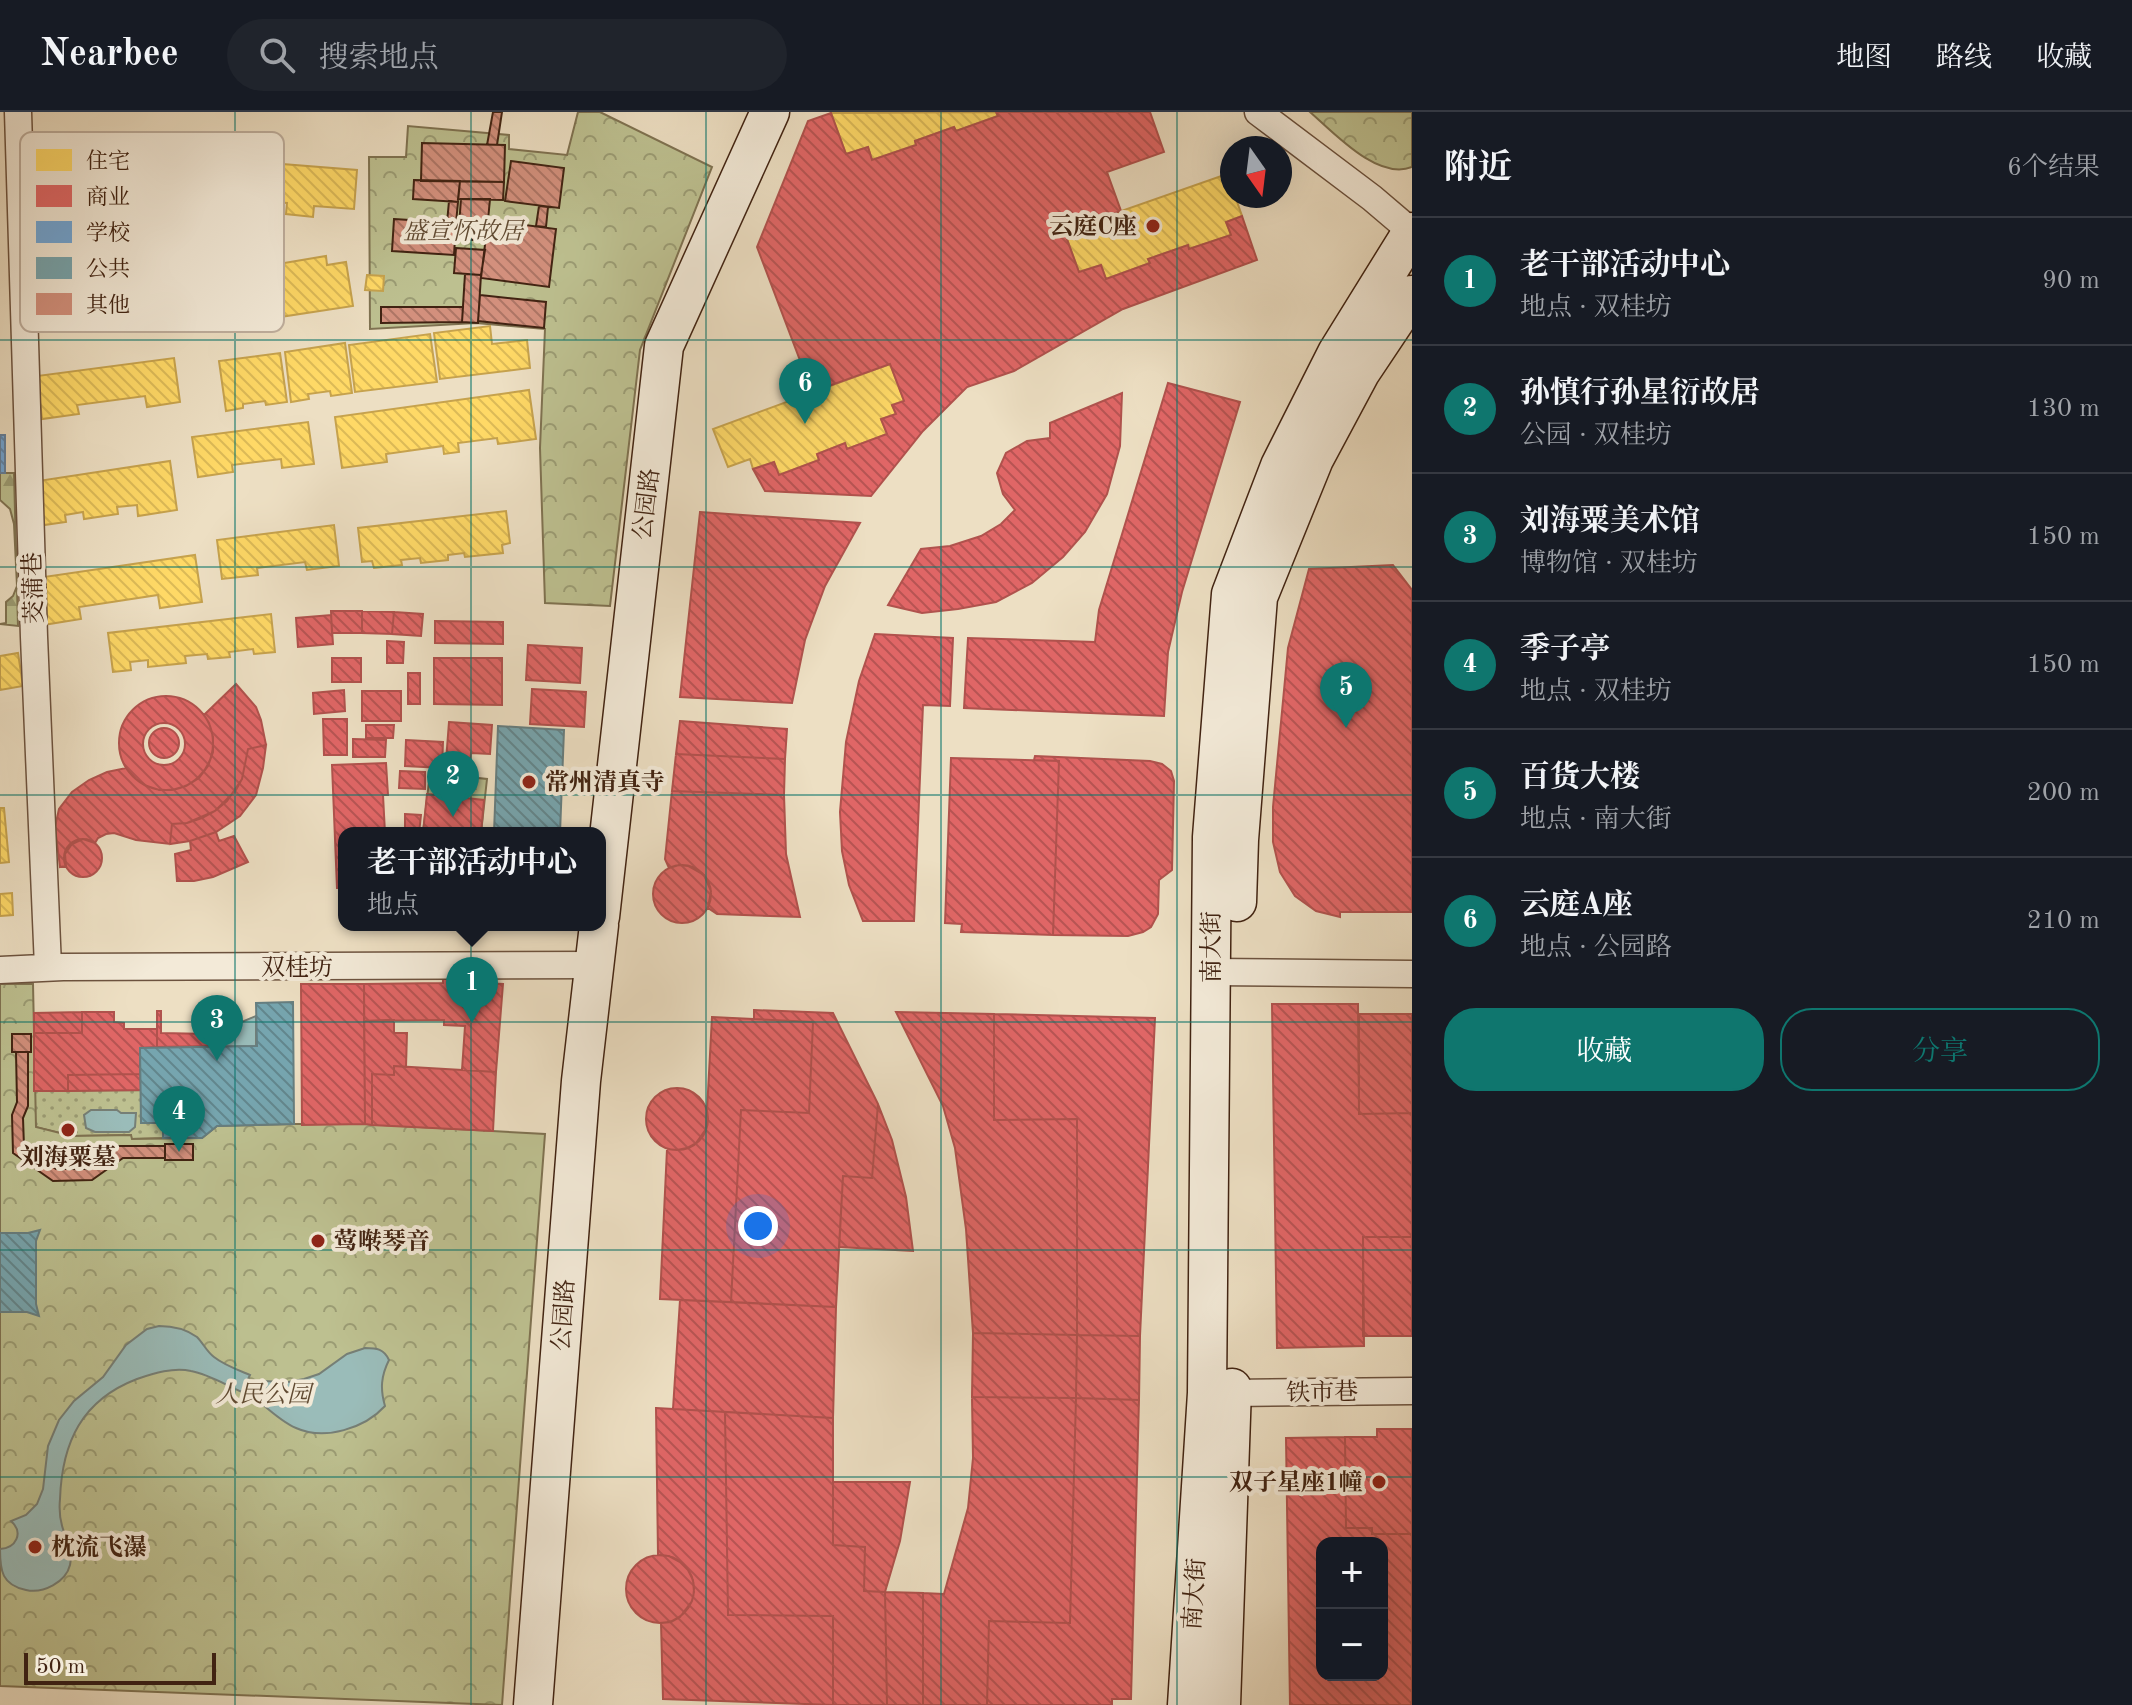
<!DOCTYPE html>
<html lang="zh">
<meta charset="utf-8">
<style>
body{margin:0;font-family:"Old Standard TT","Noto Serif SC",serif;background:#20242c;color:#f1f3f6}
.controls{position:absolute;right:24px;bottom:24px;display:grid;overflow:hidden;border-radius:16px;box-shadow:0 8px 32px #0002}
.controls button{width:72px;height:72px;display:grid;place-items:center;padding:0;border:0;border-bottom:2px solid #363941;background:#171b24;color:#f1f3f6;font:40px sans-serif}
.compass{position:absolute;left:1220px;top:24px;width:72px;height:72px;border-radius:50%;background:#171b24;box-shadow:0 8px 32px #0002;rotate:166deg}
.scale{position:absolute;left:24px;bottom:20px;width:192px;box-sizing:border-box;padding-left:8px;border:4px solid #412312;border-top:0;font-size:22px;line-height:28px;white-space:nowrap;color:#412312;-webkit-text-stroke:6px #f3ead8;paint-order:stroke}
.you{position:absolute;left:758px;top:1114px;width:28px;height:28px;margin:-20px;border:6px solid #fff;border-radius:50%;background:#1a73e8;box-shadow:0 0 0 12px #1a73e833}
.badge{display:grid;place-items:center;width:52px;height:52px;border-radius:50%;background:#0f766e;color:#fff;font-size:26px;font-weight:700}
.pin{position:absolute;translate:-50% -66px;filter:drop-shadow(0 2px 4px #0008)}
.pin::after{content:'';position:absolute;top:42px;width:28px;height:24px;background:inherit;clip-path:polygon(0 0,100% 0,50% 100%)}
.popup{position:absolute;left:338px;top:715px;width:268px;height:104px;box-sizing:border-box;display:grid;place-content:center;border-radius:16px;background:#171b24;filter:drop-shadow(0 2px 6px #0005);font-size:26px;white-space:nowrap;color:#9ea1a6}
.popup b{font-size:30px;color:#f1f3f6}
.popup::after{content:'';position:absolute;left:50%;top:100%;margin-left:-16px;border:16px solid transparent;border-top-color:#171b24}
.list{margin:0;padding:0;list-style:none}
h2{display:flex;justify-content:space-between;align-items:center;height:104px;margin:0;padding:0 32px;font-size:34px}
h2 small{font-size:26px;font-weight:400;color:#9ea1a6}
.list li{display:grid;grid-template-columns:52px 1fr auto;gap:24px;align-items:center;box-sizing:border-box;height:128px;padding:0 32px;border-top:2px solid #363941}
.list b{display:block;font-size:30px;white-space:nowrap}
.list p{margin:0;font-size:26px;white-space:nowrap;color:#9ea1a6}
.list em{font-size:26px;font-style:normal;color:#9ea1a6}
.actions{display:flex;gap:16px;padding:24px 32px}
.actions a{flex:1;padding:18px 0;border:2px solid #0f766e;border-radius:32px;text-align:center;font-size:28px;color:#0f766e}
.actions .main{background:#0f766e;color:#fff}
.icon{flex:none;width:44px;height:44px;fill:none;stroke:currentColor;stroke-width:2;stroke-linecap:round;stroke-linejoin:round}
.map{position:relative;flex:none;width:1412px;height:1593px;overflow:hidden}
header{display:flex;align-items:center;gap:48px;box-sizing:border-box;height:112px;padding:0 40px;background:#171b24;border-bottom:2px solid #363941}
header strong{font-size:38px}
nav{display:flex;gap:44px;margin-inline-start:auto;font-size:28px}
.search{width:560px;height:72px;background:#20242c;display:flex;align-items:center;gap:20px;box-sizing:border-box;padding:0 28px;border-radius:44px;color:#9ea1a6;font-size:30px}
main{display:flex}
aside{flex:1;background:#171b24}
.map>svg:first-child{display:block}
</style>
<header>
<strong>Nearbee</strong>
<div class="search"><svg class="icon" aria-label="search" viewBox="0 0 24 24"><circle cx="10" cy="10" r="6"/><path d="M15 15l6 6"/></svg>搜索地点</div>
<nav><a>地图</a><a>路线</a><a>收藏</a></nav>
</header>
<main>
<div class="map">
<svg width="1412" height="1593" viewBox="0 0 1412 1593">
<defs>
<pattern id="grass-dots" width="8" height="8" patternUnits="userSpaceOnUse" patternTransform="scale(2)"><rect width="8" height="8" fill="#bdc090"/><path d="M2 2h.1M6 6h.1" fill="none" stroke="#9b9c74" stroke-width="1.8" stroke-linecap="round"/></pattern>
<pattern id="forest-firs" width="22" height="20" patternUnits="userSpaceOnUse" patternTransform="scale(2)"><rect width="22" height="20" fill="#bdc090"/><path d="M5 1l3.5 6h-7zM16 11l3.5 6h-7z" fill="#9b9c74"/></pattern>
<pattern id="park-crowns" width="20" height="18" patternUnits="userSpaceOnUse" patternTransform="scale(2)"><rect width="20" height="18" fill="#bdc090"/><path d="M2 6a3 3 0 1 1 6 0M12 15a3 3 0 1 1 6 0" fill="none" stroke="#9b9c74"/></pattern>
<pattern id="homes-back-hatch" width="6" height="6" patternUnits="userSpaceOnUse" patternTransform="scale(2)"><rect width="6" height="6" fill="#ffd966"/><path d="M-1 5l2 2M0 0l6 6M5-1l2 2" fill="none" stroke="#dcba57"/></pattern>
<pattern id="shops-back-hatch" width="6" height="6" patternUnits="userSpaceOnUse" patternTransform="scale(2)"><rect width="6" height="6" fill="#e06666"/><path d="M-1 5l2 2M0 0l6 6M5-1l2 2" fill="none" stroke="#b75453"/></pattern>
<pattern id="schools-back-hatch" width="6" height="6" patternUnits="userSpaceOnUse" patternTransform="scale(2)"><rect width="6" height="6" fill="#6fa8dc"/><path d="M-1 5l2 2M0 0l6 6M5-1l2 2" fill="none" stroke="#5d88b1"/></pattern>
<pattern id="public-back-hatch" width="6" height="6" patternUnits="userSpaceOnUse" patternTransform="scale(2)"><rect width="6" height="6" fill="#76a5af"/><path d="M-1 5l2 2M0 0l6 6M5-1l2 2" fill="none" stroke="#62868d"/></pattern>
<pattern id="building-back-hatch" width="6" height="6" patternUnits="userSpaceOnUse" patternTransform="scale(2)"><rect width="6" height="6" fill="#d3907d"/><path d="M-1 5l2 2M0 0l6 6M5-1l2 2" fill="none" stroke="#ad7565"/></pattern>
</defs>
<rect width="100%" height="100%" fill="#eddfc3"/>
<filter id="stains"><feTurbulence type="fractalNoise" baseFrequency=".0025" numOctaves="4"/><feColorMatrix values="0 0 0 0 .2 0 0 0 0 .09 0 0 0 0 .02 0 0 0 .5 -.17"/></filter>
<radialGradient id="worn" r=".72"><stop offset=".6" stop-color="#630" stop-opacity="0"/><stop offset="1" stop-color="#630" stop-opacity=".3"/></radialGradient>
<path fill="url(#grass-dots)" stroke="#7f7251" stroke-width="2" d="M141 978V1011H163V1026L131 1027V1023L72 1024 35 1015 34 979Z"/>
<path fill="url(#forest-firs)" stroke="#7f7251" stroke-width="2" d="M0 361H14L18 514 0 512 6 511V490L13 484 17 474 14 412 10 397 0 388Z"/>
<path fill="url(#park-crowns)" stroke="#7f7251" stroke-width="2" d="M578 0H600L712 55 640 238 610 494 545 491 540 336 545 217 476 211 370 217 369 45H406L408 14 509 23V37L567 43Z
M1310 0H1412V55C1378 69 1334 21 1310 0Z
M430 661 487 667 481 721H423Z
M0 872H33L36 1015 72 1024 131 1023 132 1027 202 1026 217 1014 294 1012H365L545 1022 502 1593 0 1574Z"/>
<path fill="#9abcb9" stroke="#767f76" stroke-width="2" d="M256 904V934L209 935V921L225 917Z
M91 998H117L121 1001H136L135 1015 129 1020H95L86 1016 84 1003Z
M159 1214C172 1214 186 1217 197 1225 203 1231 207 1240 214 1245 224 1253 238 1258 250 1263L242 1280C226 1273 208 1262 191 1259 174 1255 154 1261 137 1267 82 1288 62 1330 60 1387 59 1397 60 1408 63 1417 67 1429 73 1440 70 1453 66 1470 43 1482 26 1478 2 1473 0 1459 0 1437 16 1436 24 1421 11 1409L26 1403 37 1392 43 1377 48 1334 59 1308 74 1289 103 1265 126 1233 147 1217Z
M365 1236C377 1236 384 1237 389 1248 381 1264 380 1277 385 1294 365 1316 325 1329 296 1316 281 1310 266 1295 254 1285L262 1269 288 1270 304 1267 319 1262 347 1242Z"/>
<path fill="url(#homes-back-hatch)" stroke="#c6a24d" stroke-width="2" d="M996 0 998 4 956 19 954 15 915 29 916 33 872 48 868 35 846 42 831 1Z
M246 49 357 58 354 97 314 94 313 105 286 102 287 91 243 88Z
M120 51V89H96V94H62L63 88 41 87 40 52Z
M1227 62 1232 75V84H1235L1242 104 1226 110 1231 123 1189 137 1188 133 1148 147 1150 151 1106 167 1101 153 1079 160 1064 119Z
M136 143 142 189 98 195 97 190 82 192 83 197 49 201 43 154Z
M326 144 327 153 346 150 353 194 280 205 272 153Z
M249 156 250 164 269 161 276 206 204 217 196 164Z
M367 163 384 164 383 179 365 178Z
M490 214 492 232 527 228 530 256 440 267 434 221Z
M430 222 437 270 355 280 349 233Z
M345 231 352 281 331 284 330 279 308 282 309 287 291 290 285 240Z
M280 241 287 290 266 293 265 289 243 292V296L226 299 219 249Z
M174 246 180 290 147 295 145 284 77 293 79 302 42 307 37 264Z
M890 252 904 289 892 293 896 302 881 307 887 322 847 337 845 331 817 342 819 348 779 363 774 350 753 357 750 347 728 355 713 317Z
M529 278 536 327 498 332 497 326 458 331 459 340 444 342 443 334 386 342 387 350 342 356 335 305Z
M308 310 314 352 282 356 281 347 232 353 233 360 198 365 192 325Z
M170 349 177 398 138 404 137 393 117 395 118 402 84 407 83 400 65 403 66 410 44 413 38 369Z
M506 399 510 431 502 433 503 441 465 445 464 441 448 443V448L421 451 420 446 401 448 402 453 374 456 372 449 362 450 358 416Z
M334 413 339 454 307 458 305 450 257 456 258 463 222 467 217 428Z
M195 443 202 490 160 496 158 483 79 495 81 507 43 513 37 466Z
M271 502 275 540 254 542 253 537 229 540 230 545 208 547 207 542 185 544 186 551 148 555V548L130 550 131 558 113 560 108 521Z
M18 541 23 574 0 578V544Z
M0 696H4L9 750 0 751Z
M12 781 13 803 0 804V782Z"/>
<path fill="url(#shops-back-hatch)" stroke="#b0524d" stroke-width="2" fill-rule="evenodd" d="M996 0H1150L1164 40 1107 60 1121 99 1064 119 1079 160 1101 153 1106 167 1150 151 1148 147 1188 133 1189 137 1231 123 1226 110 1242 104 1257 148 1123 197 1014 259 967 275 923 319 871 384 765 379 753 357 774 350 779 363 819 348 817 342 845 331 847 337 887 322 881 307 896 302 892 293 904 289 890 252 812 280 757 135 808 9 831 1 846 42 868 35 872 48 916 33 915 29 954 15 956 19 998 4Z
M1168 271 1240 290 1182 480 1168 540 1164 604 964 596 968 526 1095 530 1099 498Z
M1122 281 1120 334 1107 382 1085 420 1063 445 1032 471 996 490 958 497 922 501 888 493 921 437 950 434 981 424 1001 412 1015 398 1003 382 997 361 1006 341 1027 329 1050 326V311Z
M700 400 860 411 825 474 805 528 792 591 680 585Z
M1393 453 1412 478V800H1340V805L1316 799 1295 784 1280 760 1273 730V695L1288 536 1309 457Z
M331 499H362V521H332Z
M362 499 394 500 392 522 362 521Z
M394 500 423 502 421 524 392 522Z
M331 503 333 532 298 535 296 506Z
M435 509 503 510V532L435 531Z
M875 522 953 526 950 594 923 593 914 809H863L849 773 842 739 840 700 846 630 859 569Z
M387 529 404 530 403 551H387Z
M528 533 582 536 580 571 526 568Z
M332 546H361V570H332Z
M434 546H502V593L434 592Z
M408 561H420V592H408Z
M236 572 256 595 261 608 266 633 248 637 242 667 227 689 215 699 202 706 187 711 172 712 170 732 136 728 114 721 106 722 98 726 95 731 83 727 72 732 65 742 66 754 60 755 55 715 59 697 72 680 89 668 107 660 126 656 136 667 147 674 159 678H172L186 674 199 666 208 654 213 640V625L209 611 204 603Z
M532 577 586 580 584 615 530 612Z
M344 578 345 599 314 602 313 581Z
M362 579H401V609H362Z
M119 631a47 47 0 1 1 94 0a47 47 0 1 1-94 0Z
M323 607H347V643H324Z
M680 609 787 617 785 647 676 642Z
M449 610 492 613 490 642 471 641 470 651 446 649Z
M143 632a21 21 0 1 1 42 0a21 21 0 1 1-42 0Z
M366 613H394L393 626H366Z
M149 631a15 15 0 1 1 30 0a15 15 0 1 1-30 0Z
M353 627 386 628 385 645H353Z
M406 628 443 630 442 656 405 654Z
M266 633 263 656 256 683 240 704 216 720 190 729 170 732 172 712 187 711 215 699 236 678 242 667 248 637Z
M676 642 785 647 784 683 672 679Z
M1035 644 1150 649 1162 652 1171 659 1174 669 1172 758 1159 768 1158 802 1151 815 1143 820 1128 824 1053 823 1059 649 1034 648Z
M951 646 1059 649 1053 823 961 820 962 812 945 811Z
M386 651 388 683H383L385 721H344V776H337L332 653Z
M400 659 425 660V677L399 676Z
M672 679 784 683 786 742 800 805 717 802 708 796 711 779 704 763 688 754 679 753 669 756 665 747Z
M427 682 484 688 481 721H423Z
M405 702 421 703 419 721H405Z
M216 720 219 729 234 724 248 750 213 765 194 769H177L175 742 191 738 190 729Z
M64 746a19 19 0 1 1 38 0a19 19 0 1 1-38 0Z
M653 782a29 29 0 1 1 58 0a29 29 0 1 1-58 0Z
M443 865 482 866V871L503 872 496 960 462 958 465 914 444 913V908L364 909V872L443 871Z
M301 872H364L365 1012 302 1013Z
M1272 892H1358L1359 1002 1412 1001V1125H1363L1364 1234 1277 1236Z
M754 898 833 901 878 992 872 1066 843 1064 836 1195 731 1190 741 998 809 1001 813 910 754 907Z
M157 899H161V921L209 922V934L157 935Z
M82 900H114V910L124 911V917H157V935L140 936V962L68 963V979H34V921H82Z
M82 900V921H34V901Z
M896 900 994 902V1008L1077 1007V1223L973 1221 966 1117 955 1036 943 994Z
M994 902 1155 906 1140 1224 1077 1223V1007L994 1008Z
M1359 902H1412V1001L1359 1002Z
M712 905 813 910 809 1001 741 998 731 1190 660 1187 667 1037 677 1038 687 1036 696 1031 706 1017Z
M394 908V921H407L406 955 394 954V963L372 962V1013L365 1012 364 909Z
M394 954 496 960 493 1019 372 1013V962L394 963Z
M140 962 141 978 68 979V963Z
M646 1007a31 31 0 1 1 62 0a31 31 0 1 1-62 0Z
M878 992 892 1028 906 1085 913 1139 839 1135 843 1064 872 1066Z
M1363 1125H1412V1224H1363Z
M680 1188 836 1195 833 1306 673 1297Z
M973 1221 1077 1223 1076 1286 972 1285Z
M1077 1223 1140 1224 1139 1288 1076 1286Z
M972 1285 1076 1286 1070 1511 989 1509 987 1593H923V1481L944 1482 968 1396 973 1346Z
M1076 1286 1139 1288 1131 1587H1112V1593H987L989 1509 1070 1511Z
M656 1296 725 1300 728 1503 833 1504V1593L663 1587 661 1511 671 1510 680 1505 692 1489 694 1480 693 1468 688 1458 680 1450 669 1444 658 1443Z
M725 1300 833 1306V1433L865 1435 864 1479 885 1480 887 1593H833V1504L728 1503Z
M1377 1317H1412V1422H1372V1416H1346L1345 1325H1377Z
M1345 1325 1346 1416H1372V1422H1412V1593H1290L1286 1326ZM1322 1431H1382V1563H1322Z
M833 1370H910L900 1429 885 1480 864 1479 865 1435 833 1433Z
M626 1477a34 34 0 1 1 68 0a34 34 0 1 1-68 0Z
M885 1480 923 1481V1593H887Z"/>
<path fill="url(#schools-back-hatch)" stroke="#61809f" stroke-width="2" d="M0 323H5V361H0Z"/>
<path fill="url(#public-back-hatch)" stroke="#667e80" stroke-width="2" d="M498 614 564 618 560 721H494Z
M293 890 294 1012 217 1014 202 1026H163V1011H141L140 936 257 934 256 891Z
M40 1118 36 1129V1192L39 1204 27 1200H0V1121H28Z"/>
<path fill="url(#building-back-hatch)" stroke="#412312" stroke-width="2" d="M493 0H502L497 33H487Z
M422 31 505 33 504 70 421 69Z
M511 49 564 56 559 96 505 89Z
M414 68 460 69 458 90 413 87Z
M460 69 504 70 503 88 458 87Z
M461 87H490L486 129 458 127Z
M449 89 458 90 456 111H447Z
M539 94 548 95 546 115 536 114Z
M394 107 456 111 454 143 392 139Z
M488 108 556 117 549 175 481 166Z
M456 136 485 138 481 163 454 161Z
M465 162 481 163 478 211 462 210Z
M480 183 546 190 544 216 478 209Z
M381 195H463L462 210 381 211Z
M12 922H31V940H12Z
M16 940H28V994L23 1006 24 1035 56 1057H88L119 1034H165V1046H123L92 1068 53 1069 13 1041 12 1003 17 990Z
M165 1032H193V1048H165Z"/>
<g fill="none" stroke-linecap="round" stroke-linejoin="round">
<g stroke="#6c523e" stroke-width="29">
<path id="street" d="M18 0 34 525 48 855
M1258 0 1372 86 1412 120
M0 858 63 855 595 853
M1212 860 1412 862
M1232 1281 1412 1279"/>
</g>
<g stroke="#412312" stroke-width="41">
<path id="secondary" d="M1237 790 1239 728 1258 485 1314 347 1360 261 1412 183
M600 805 664 234 770 0
M533 1593 581 969 599 813
M1187 1593 1207 1281 1212 725 1231 482 1280 354 1337 241 1412 120
M1221 1593 1232 1276"/>
</g>
<use href="#street" stroke="#f3ead8" stroke-width="26"/>
<use href="#secondary" stroke="#f3ead8" stroke-width="38"/>
</g>
<path fill="none" stroke="#0f766e" stroke-width="2" stroke-opacity="0.55" d="M235 0V1593M471 0V1593M706 0V1593M941 0V1593M1177 0V1593M0 228H1412M0 455H1412M0 683H1412M0 910H1412M0 1138H1412M0 1365H1412"/>
<g fill="#8f2418" stroke="#f3ead8" stroke-width="3">
<circle cx="1153" cy="114" r="8"/>
<circle cx="529" cy="670" r="8"/>
<circle cx="68" cy="1018" r="8"/>
<circle cx="318" cy="1129" r="8"/>
<circle cx="1379" cy="1370" r="8"/>
<circle cx="35" cy="1435" r="8"/>
</g>
<g text-anchor="middle" stroke-width="8" stroke-linejoin="round" paint-order="stroke">
<g font-size="24" font-weight="bold" fill="#412312" stroke="#f3ead8" text-anchor="start">
<text x="1137" y="122" text-anchor="end">云庭C座</text>
<text x="545" y="678">常州清真寺</text>
<text x="68" y="1053" text-anchor="middle">刘海粟墓</text>
<text x="334" y="1137">莺啭琴音</text>
<text x="1363" y="1378" text-anchor="end">双子星座1幢</text>
<text x="51" y="1443">枕流飞瀑</text>
</g>
<g font-size="24" font-style="italic" fill="#604a32" stroke="#f3ead8">
<text x="463" y="127">盛宣怀故居</text>
<text x="263" y="1290">人民公园</text>
</g>
<g font-size="24" fill="#412312" stroke="#f3ead8">
<text transform="translate(646 392) rotate(-83)" y="8">公园路</text>
<text transform="translate(33 476) rotate(-92)" y="8">茭蒲巷</text>
<text transform="translate(1211 835) rotate(-90)" y="8">南大街</text>
<text x="297" y="863">双桂坊</text>
<text transform="translate(563 1203) rotate(-86)" y="8">公园路</text>
<text transform="translate(1322 1280) rotate(-1)" y="8">铁市巷</text>
<text transform="translate(1194 1482) rotate(-86)" y="8">南大街</text>
</g>
</g>
<rect x="20" y="20" width="264" height="200" rx="12" fill="#f3ead8" stroke="#beae9d" stroke-width="2"/>
<rect x="36" y="37" width="36" height="22" fill="#ffd966"/>
<rect x="36" y="73" width="36" height="22" fill="#e06666"/>
<rect x="36" y="109" width="36" height="22" fill="#6fa8dc"/>
<rect x="36" y="145" width="36" height="22" fill="#76a5af"/>
<rect x="36" y="181" width="36" height="22" fill="#d3907d"/>
<g font-size="22" fill="#412312">
<text x="86" y="56">住宅</text>
<text x="86" y="92">商业</text>
<text x="86" y="128">学校</text>
<text x="86" y="164">公共</text>
<text x="86" y="200">其他</text>
</g>
<rect width="100%" height="100%" filter="url(#stains)"/>
<rect width="100%" height="100%" fill="url(#worn)"/>
</svg>
<div class="controls">
<button>+</button>
<button>−</button>
</div>
<svg class="compass" viewBox="-18 -18 36 36"><path d="M0-13l5 13h-10z" fill="#e53935"/><path d="M0 13l5-13h-10z" fill="#9ea1a6"/></svg>
<div class="scale">50 m</div>
<div class="you"></div>
<div class="pin badge" style="left:472px;top:911px">1</div>
<div class="popup"><b>老干部活动中心</b>地点</div>
<div class="pin badge" style="left:453px;top:705px">2</div>
<div class="pin badge" style="left:217px;top:949px">3</div>
<div class="pin badge" style="left:179px;top:1040px">4</div>
<div class="pin badge" style="left:1346px;top:616px">5</div>
<div class="pin badge" style="left:805px;top:312px">6</div>
</div>
<aside>
<h2>附近<small>6个结果</small></h2>
<ul class="list">
<li><span class="badge">1</span><div><b>老干部活动中心</b><p>地点 · 双桂坊</p></div><em>90 m</em></li>
<li><span class="badge">2</span><div><b>孙慎行孙星衍故居</b><p>公园 · 双桂坊</p></div><em>130 m</em></li>
<li><span class="badge">3</span><div><b>刘海粟美术馆</b><p>博物馆 · 双桂坊</p></div><em>150 m</em></li>
<li><span class="badge">4</span><div><b>季子亭</b><p>地点 · 双桂坊</p></div><em>150 m</em></li>
<li><span class="badge">5</span><div><b>百货大楼</b><p>地点 · 南大街</p></div><em>200 m</em></li>
<li><span class="badge">6</span><div><b>云庭A座</b><p>地点 · 公园路</p></div><em>210 m</em></li>
</ul>
<div class="actions"><a class="main">收藏</a><a>分享</a></div>
</aside>
</main>
